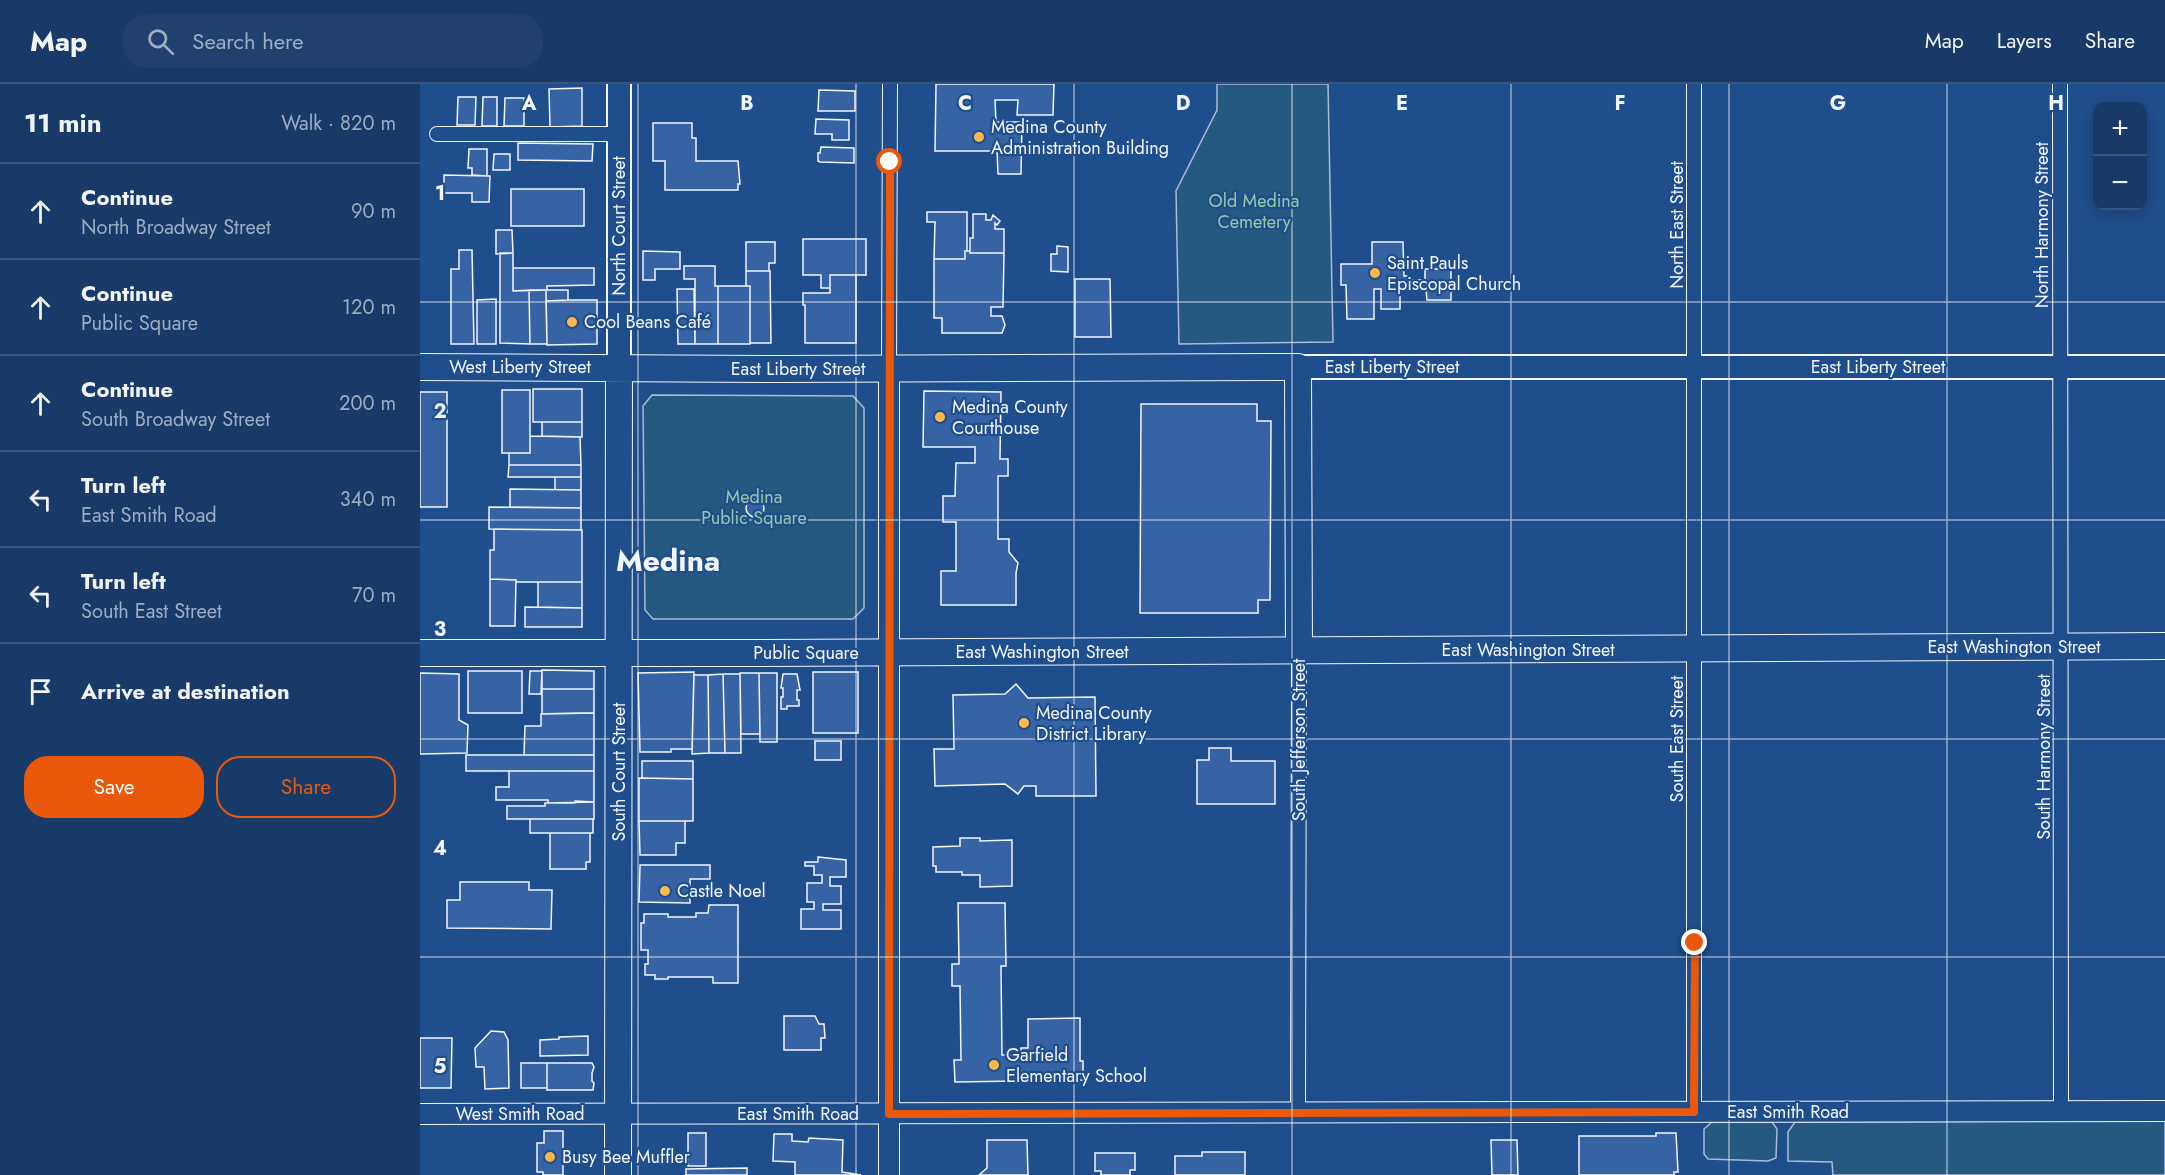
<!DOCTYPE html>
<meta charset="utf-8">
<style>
body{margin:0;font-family:Jost,sans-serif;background:#20416f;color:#f1f3f6}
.controls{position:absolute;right:18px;top:18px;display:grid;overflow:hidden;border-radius:12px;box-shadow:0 3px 15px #0003}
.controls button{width:54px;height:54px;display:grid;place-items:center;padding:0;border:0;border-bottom:2px solid #36547d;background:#173a69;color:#f1f3f6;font:30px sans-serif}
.stop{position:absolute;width:18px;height:18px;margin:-14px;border:4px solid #ea580c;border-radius:50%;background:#fff}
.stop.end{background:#ea580c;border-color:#fff;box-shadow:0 2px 6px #0008}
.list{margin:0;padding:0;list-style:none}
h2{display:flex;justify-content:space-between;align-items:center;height:78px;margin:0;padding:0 24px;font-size:26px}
h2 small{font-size:20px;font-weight:400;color:#9eadc0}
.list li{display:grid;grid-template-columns:39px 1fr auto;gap:18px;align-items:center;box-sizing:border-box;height:96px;padding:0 24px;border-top:2px solid #36547d}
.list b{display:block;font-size:22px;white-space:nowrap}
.list p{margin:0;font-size:20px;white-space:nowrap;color:#9eadc0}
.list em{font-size:20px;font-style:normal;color:#9eadc0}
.actions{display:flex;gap:12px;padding:18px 24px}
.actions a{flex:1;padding:14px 0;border:2px solid #ea580c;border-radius:24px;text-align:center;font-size:21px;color:#ea580c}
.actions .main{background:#ea580c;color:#fff}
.icon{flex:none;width:33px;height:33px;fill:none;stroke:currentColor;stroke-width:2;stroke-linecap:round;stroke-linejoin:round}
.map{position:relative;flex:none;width:1745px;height:1091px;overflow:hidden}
header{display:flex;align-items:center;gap:36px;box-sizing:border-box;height:84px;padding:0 30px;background:#173a69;border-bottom:2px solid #36547d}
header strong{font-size:28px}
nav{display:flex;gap:33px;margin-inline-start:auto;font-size:21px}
.search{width:420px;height:54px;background:#20416f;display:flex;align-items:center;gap:15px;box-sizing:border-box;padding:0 21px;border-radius:24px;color:#9eadc0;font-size:22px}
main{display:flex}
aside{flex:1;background:#173a69}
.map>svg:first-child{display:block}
</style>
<header>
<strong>Map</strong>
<div class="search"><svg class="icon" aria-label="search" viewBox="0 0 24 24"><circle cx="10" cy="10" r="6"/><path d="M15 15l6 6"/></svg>Search here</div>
<nav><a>Map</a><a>Layers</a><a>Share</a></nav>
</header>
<main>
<aside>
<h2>11 min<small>Walk · 820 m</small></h2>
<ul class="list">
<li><svg class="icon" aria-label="ahead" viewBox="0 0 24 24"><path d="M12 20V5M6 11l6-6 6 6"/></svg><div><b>Continue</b><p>North Broadway Street</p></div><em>90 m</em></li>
<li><svg class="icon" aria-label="ahead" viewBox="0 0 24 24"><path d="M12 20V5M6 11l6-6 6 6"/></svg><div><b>Continue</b><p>Public Square</p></div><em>120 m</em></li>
<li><svg class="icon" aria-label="ahead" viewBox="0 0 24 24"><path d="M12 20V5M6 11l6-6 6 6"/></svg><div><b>Continue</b><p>South Broadway Street</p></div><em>200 m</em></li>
<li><svg class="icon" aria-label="left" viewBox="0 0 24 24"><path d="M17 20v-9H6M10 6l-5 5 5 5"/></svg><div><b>Turn left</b><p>East Smith Road</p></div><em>340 m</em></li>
<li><svg class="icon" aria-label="left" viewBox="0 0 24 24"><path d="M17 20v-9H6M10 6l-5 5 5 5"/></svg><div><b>Turn left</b><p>South East Street</p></div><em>70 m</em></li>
<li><svg class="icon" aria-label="arrive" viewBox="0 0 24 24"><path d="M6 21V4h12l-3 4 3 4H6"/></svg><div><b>Arrive at destination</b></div></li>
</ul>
<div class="actions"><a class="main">Save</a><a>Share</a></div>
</aside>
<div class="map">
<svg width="1745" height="1091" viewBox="0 0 1745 1091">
<rect width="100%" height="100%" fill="#1f4e8c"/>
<path fill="#245a82" stroke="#a8bbd7" stroke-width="1.5" d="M797 0H908L913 258 759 260 756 107 797 26Z
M232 311 433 312 444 324V524L433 535H233L225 526 223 322Z
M1745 1037V1091H1413L1412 1078 1368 1077V1048L1375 1038Z
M1292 1038H1352L1357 1045 1356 1074 1348 1077 1288 1075 1284 1070V1045Z"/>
<path fill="#3563a3" stroke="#f2f6ff" stroke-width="1.5" d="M516 0H634L633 31H597L598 16H575L576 38H602L601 90H578L577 67H515Z
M162 4V42L130 43 129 5Z
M399 6 435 7V27H398Z
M38 13H56L55 41H37Z
M63 13H77V42H62Z
M85 14H104V42H84Z
M396 35 429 36V56H412V50H395Z
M233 39H272V54H276V77H318L320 100H318V106H245V77H233Z
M98 59 173 60 172 77 98 76Z
M401 63 434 64V79L400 78 398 77V69H400Z
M49 65H67V92L52 91V84H48Z
M74 70H90V86H73Z
M24 91 70 92 69 118H52V109H24Z
M91 105H164V142H91Z
M507 128H547V167H545V175H514L515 138H507Z
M553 130H566V136H571L573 131 580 137 577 141 575 139V145H584V169H550V154H553Z
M76 146H92L93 169 76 170Z
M383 155H446V191H410V204H401V191H383Z
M326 158H355V179H349V187H326Z
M952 158H983L984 192H988V196H1005V185H1031V216H1007L1006 205 980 206V225H961V205H954V235H927L926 201H921V180H952Z
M637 162 648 163V188L631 187V170H637Z
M39 166H52L54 260H31V185H39Z
M223 167 260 168V185H235V196H223Z
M545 167H550V169H584L583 223H571V232H582L585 241 582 249H522V234H514V175H545Z
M80 169H93V207L109 206 110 260 80 259Z
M264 182H295V202H298V260H275V195H264Z
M93 184H174V201L127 202V206L93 207Z
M326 187H350L351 259H330V202H326Z
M410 191H436V259H385V221H383V209H410Z
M655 195H690L691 253H655Z
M298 202H330V260H298Z
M257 205H274L275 260H258Z
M109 206H126L127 260H110Z
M126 206H148V216L126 217Z
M76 215V260H57V216Z
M148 216H177V260L127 261 126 217Z
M113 305H162V338H113Z
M82 306H110V369H82Z
M504 307 581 308 580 375H588V392H578V455H589V468L598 479 596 489V521H521V487H536V438H523V412H535L536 379H555V363H503Z
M0 308H27V423H0Z
M721 320H837V337H851L850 516H838V529H720Z
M122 338H162V353L122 352Z
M110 352 160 353 161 381H89V369H110Z
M89 381H161V393H88Z
M135 393H161V406H135Z
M90 405 161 406V424L90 423Z
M326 424a9 9 0 1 1 18 0a9 9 0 1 1-18 0Z
M69 423 161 424V446L69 445Z
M74 445 162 446V498H96V496L70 495V466H74Z
M70 495 96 496 95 542H70Z
M118 498H162V524L118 523Z
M105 523 162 524V543H105Z
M122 586 174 587V605H122Z
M48 587H102V629H48Z
M110 587H122L121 610H109Z
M274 588 272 665H251V668H220L218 589Z
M393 588H438V649H393Z
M0 589 39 590V636L48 641 47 669 0 670Z
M320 589H339L340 650H321Z
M339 589H357V658H340Z
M303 590 305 669H289L288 591Z
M303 590H320L321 669H305Z
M363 590H377L380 606H377V616H379V622H367V625H361V613H363V604H361Z
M274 591H288L289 669 272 670Z
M596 600 608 614 675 613 676 712H616V702H604L598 710 585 700 515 702 514 665H534L533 611 585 610Z
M122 605H174V629L122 630Z
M158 629H174V671H104L105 642H121V630Z
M395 657H421V676H395Z
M789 664H811V677H855V720H777V676H789Z
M46 671H174V687H46Z
M222 677H273V695L222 694Z
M89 687H174V718L128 719V716H76V703H89Z
M219 694 273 695V737H219Z
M155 717 174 718V735H87V722H125V719H155Z
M110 735H173V749H110Z
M219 737H265V759H256V771H220Z
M130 749H170V778H166V785H130Z
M540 754H560V757L592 756V802L560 803V791H542V788H516V782H513V763L540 762Z
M398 773 426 776V793H410V802H421V820H403V826H421V845H381V825H394V818H387V799H402V791H394V782H385V778H398Z
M220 781H290V795H270V819L219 818Z
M40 798H109V806H132L131 845 27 844V816H40Z
M538 819H585L586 882H581L582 971H601V964H608V935L660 934V977H663V996L535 998 534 976H541L540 902H532V880H539Z
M289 821H318V899H293V893H248V895H235V891H225V880H228V866H221V839H224V830H248V833H276V829H288Z
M364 932H395L399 940H404L405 954H401V966H364Z
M71 947 84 948 88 956 89 1004 65 1005 64 983H56L55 964Z
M168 952V971L120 972V956L139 955V953Z
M0 954H32L31 1004H0Z
M101 979H127V1004H101Z
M127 979H172L174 983 172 989V997L174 999 173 1006H127Z
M124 1047H143V1091H123V1088H117V1059H124Z
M268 1049H286V1082H268Z
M1236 1049H1256L1258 1088H1254V1091H1159V1052H1236Z
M354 1050H372V1057L388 1058 389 1054 423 1056 422 1088 441 1091H375V1078L353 1077Z
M567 1056H607L608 1091H559L567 1084Z
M1071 1056H1097L1098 1091H1072Z
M782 1068H825V1091H755V1072H782Z
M675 1069H715V1086H710V1091H681V1087H675Z
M327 1084V1091H266V1085Z"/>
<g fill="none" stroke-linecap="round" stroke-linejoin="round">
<g stroke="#f2f6ff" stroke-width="16">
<path id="street" d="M1640 0 1641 1027
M17 50H199
M469 285 470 0
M1274 1028V0
M878 1029 879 567"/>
</g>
<g stroke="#f2f6ff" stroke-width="22">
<path id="secondary" d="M469 285V1091
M0 1030 1745 1027"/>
</g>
<g stroke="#f2f6ff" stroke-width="26">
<path id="primary" d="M199 0V284
M878 283H1745"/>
</g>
<g stroke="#f2f6ff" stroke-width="28">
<path id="highway" d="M0 283 364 285 878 283 879 567
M0 569H329L1745 562
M198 1091 199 284"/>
</g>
<use href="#street" stroke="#1f4e8c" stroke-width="14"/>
<use href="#secondary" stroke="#1f4e8c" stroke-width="20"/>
<use href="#primary" stroke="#1f4e8c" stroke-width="22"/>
<use href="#highway" stroke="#1f4e8c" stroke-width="26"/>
</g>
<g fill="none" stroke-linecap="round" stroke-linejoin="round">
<path stroke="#ea580c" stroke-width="8" d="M470 78 469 1030 1274 1028 1275 859"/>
</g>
<path fill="none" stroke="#f2f6ff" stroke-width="1.5" stroke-opacity="0.55" d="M218 0V1091M436 0V1091M654 0V1091M872 0V1091M1091 0V1091M1309 0V1091M1527 0V1091M0 218H1745M0 436H1745M0 655H1745M0 873H1745"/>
<g fill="#ffb74d" stroke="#1f4e8c" stroke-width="2">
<circle cx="559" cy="53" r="6"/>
<circle cx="955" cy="189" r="6"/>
<circle cx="152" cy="238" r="6"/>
<circle cx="520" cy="333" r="6"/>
<circle cx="604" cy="639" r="6"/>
<circle cx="245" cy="807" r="6"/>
<circle cx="574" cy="981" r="6"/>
<circle cx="130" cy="1073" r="6"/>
</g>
<g text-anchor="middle" stroke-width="4.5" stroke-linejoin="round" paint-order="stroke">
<g font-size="18" fill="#f2f6ff" stroke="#1f4e8c" text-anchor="start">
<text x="571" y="49">Medina County<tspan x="571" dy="21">Administration Building</tspan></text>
<text x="967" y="185">Saint Pauls<tspan x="967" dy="21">Episcopal Church</tspan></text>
<text x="164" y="244">Cool Beans Café</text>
<text x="532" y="329">Medina County<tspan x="532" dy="21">Courthouse</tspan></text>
<text x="616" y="635">Medina County<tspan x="616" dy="21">District Library</tspan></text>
<text x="257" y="813">Castle Noel</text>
<text x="586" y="977">Garfield<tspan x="586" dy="21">Elementary School</tspan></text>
<text x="142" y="1079">Busy Bee Muffler</text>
</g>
<g font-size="18" fill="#97c8a6" stroke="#1f4e8c">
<text x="834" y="123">Old Medina<tspan x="834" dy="21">Cemetery</tspan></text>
<text x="334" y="419">Medina<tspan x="334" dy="21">Public Square</tspan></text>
</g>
<g font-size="18" fill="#f2f6ff" stroke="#1f4e8c">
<text transform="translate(1257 141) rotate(-90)" y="6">North East Street</text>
<text transform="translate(1622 141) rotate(-90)" y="6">North Harmony Street</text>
<text transform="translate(199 142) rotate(-90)" y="6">North Court Street</text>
<text x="100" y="289">West Liberty Street</text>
<text x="972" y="289">East Liberty Street</text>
<text x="1458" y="289">East Liberty Street</text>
<text x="378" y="291">East Liberty Street</text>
<text x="1594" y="569">East Washington Street</text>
<text x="1108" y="572">East Washington Street</text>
<text x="622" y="574">East Washington Street</text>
<text x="386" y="575">Public Square</text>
<text transform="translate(1257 655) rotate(-90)" y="6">South East Street</text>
<text transform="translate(879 656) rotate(-90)" y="6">South Jefferson Street</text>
<text transform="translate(1624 673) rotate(-90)" y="6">South Harmony Street</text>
<text transform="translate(199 688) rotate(-90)" y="6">South Court Street</text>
<text x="1368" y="1034">East Smith Road</text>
<text x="100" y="1036">West Smith Road</text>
<text x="378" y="1036">East Smith Road</text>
</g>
<g font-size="30" font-weight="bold" fill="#f2f6ff" stroke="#1f4e8c">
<text x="248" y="487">Medina</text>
</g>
</g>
<g font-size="20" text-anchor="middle" font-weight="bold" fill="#f2f6ff" stroke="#1f4e8c" stroke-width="4.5" stroke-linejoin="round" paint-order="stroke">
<text x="109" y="26">A</text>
<text x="327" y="26">B</text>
<text x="545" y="26">C</text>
<text x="763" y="26">D</text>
<text x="982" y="26">E</text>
<text x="1200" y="26">F</text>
<text x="1418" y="26">G</text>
<text x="1636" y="26">H</text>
<text x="20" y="116">1</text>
<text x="20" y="334">2</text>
<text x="20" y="552">3</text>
<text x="20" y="771">4</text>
<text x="20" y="989">5</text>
</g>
</svg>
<div class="controls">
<button>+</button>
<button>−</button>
</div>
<div class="stop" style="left:470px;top:78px"></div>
<div class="stop end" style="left:1275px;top:859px"></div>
</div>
</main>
